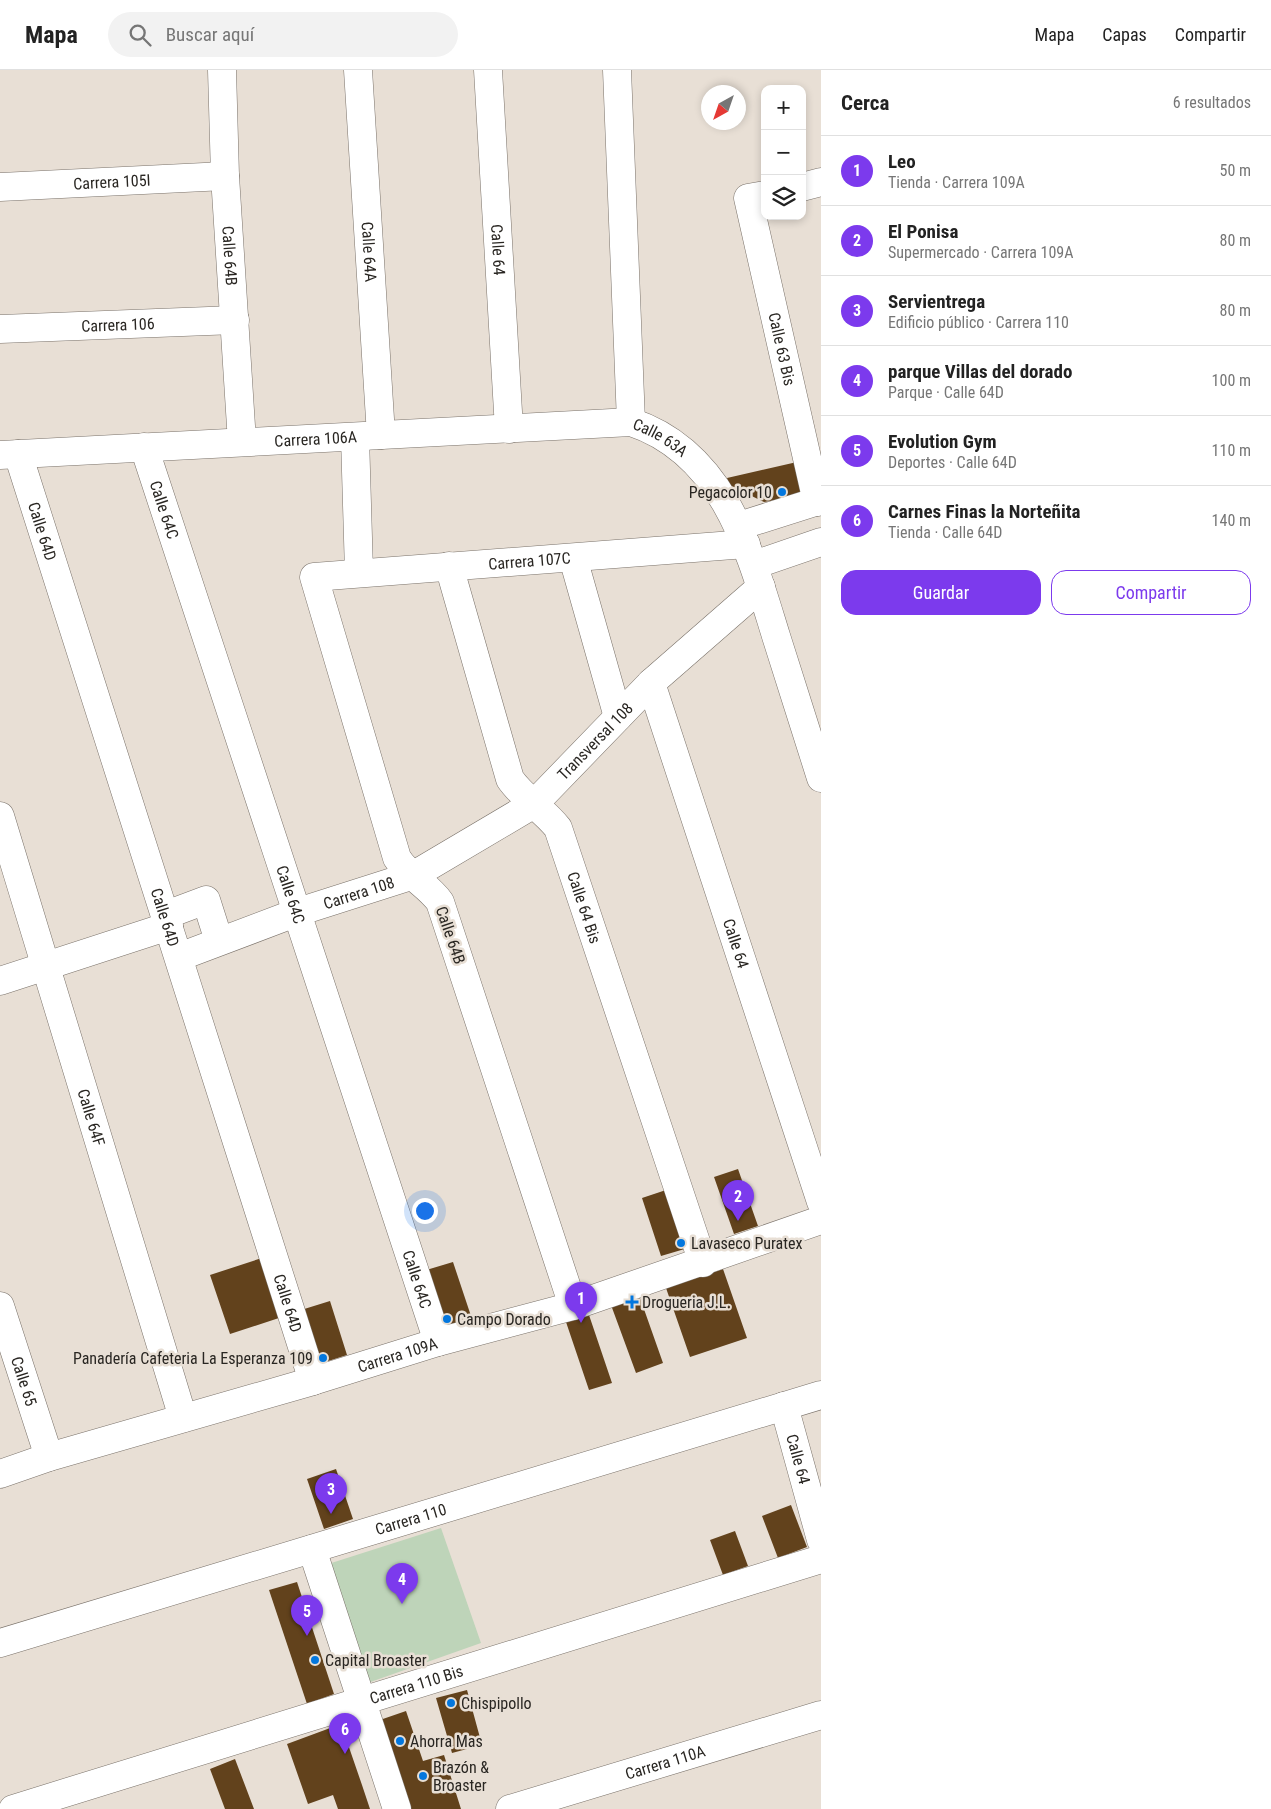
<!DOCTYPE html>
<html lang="es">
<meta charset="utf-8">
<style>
body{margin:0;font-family:"Roboto Condensed",sans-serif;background:#f2f2f2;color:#222}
.controls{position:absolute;right:15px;top:15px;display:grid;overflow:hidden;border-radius:10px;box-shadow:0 2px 8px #0003}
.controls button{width:45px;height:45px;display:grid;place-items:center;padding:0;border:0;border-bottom:1px solid #e0e0e0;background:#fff;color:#222;font:25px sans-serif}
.compass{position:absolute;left:701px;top:15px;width:45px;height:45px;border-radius:50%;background:#fff;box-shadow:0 2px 8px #0003;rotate:220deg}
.you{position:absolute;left:424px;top:1140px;width:18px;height:18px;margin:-12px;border:4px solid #fff;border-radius:50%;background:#1a73e8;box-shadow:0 0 0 8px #1a73e833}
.badge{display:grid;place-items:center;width:32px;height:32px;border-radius:50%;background:#7c3aed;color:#fff;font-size:16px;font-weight:700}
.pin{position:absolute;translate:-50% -41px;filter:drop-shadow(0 1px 2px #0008)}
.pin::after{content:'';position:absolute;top:26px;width:18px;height:15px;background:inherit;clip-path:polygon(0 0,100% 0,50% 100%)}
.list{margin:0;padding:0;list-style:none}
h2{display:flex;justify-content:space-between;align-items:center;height:65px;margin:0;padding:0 20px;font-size:21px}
h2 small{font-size:16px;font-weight:400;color:#767676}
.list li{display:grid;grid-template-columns:32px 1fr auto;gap:15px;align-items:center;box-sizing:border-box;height:70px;padding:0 20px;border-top:1px solid #e0e0e0}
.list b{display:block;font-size:19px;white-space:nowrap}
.list p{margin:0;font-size:16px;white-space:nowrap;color:#767676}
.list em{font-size:16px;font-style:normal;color:#767676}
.actions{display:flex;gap:10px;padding:15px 20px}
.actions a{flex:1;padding:11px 0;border:1px solid #7c3aed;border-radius:15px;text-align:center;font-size:18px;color:#7c3aed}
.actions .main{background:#7c3aed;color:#fff}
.icon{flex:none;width:28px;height:28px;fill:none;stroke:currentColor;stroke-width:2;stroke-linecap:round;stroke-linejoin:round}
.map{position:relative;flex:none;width:821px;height:1739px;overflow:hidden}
header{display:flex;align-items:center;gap:30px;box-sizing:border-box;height:70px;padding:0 25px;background:#fff;border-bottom:1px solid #e0e0e0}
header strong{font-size:24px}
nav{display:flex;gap:28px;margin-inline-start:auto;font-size:18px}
.search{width:350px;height:45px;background:#f2f2f2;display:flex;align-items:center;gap:12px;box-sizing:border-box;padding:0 18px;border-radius:28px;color:#767676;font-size:19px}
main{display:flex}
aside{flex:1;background:#fff}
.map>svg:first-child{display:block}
</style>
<header>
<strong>Mapa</strong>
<div class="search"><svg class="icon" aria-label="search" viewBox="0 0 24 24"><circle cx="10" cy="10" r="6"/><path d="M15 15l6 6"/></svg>Buscar aquí</div>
<nav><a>Mapa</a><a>Capas</a><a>Compartir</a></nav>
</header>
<main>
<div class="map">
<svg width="821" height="1739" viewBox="0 0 821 1739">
<rect width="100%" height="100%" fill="#e8dfd5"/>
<path fill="#bed4b9" d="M441 1458 481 1573 362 1615 322 1496Z"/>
<path fill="#62421c" d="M797 392 805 425 764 432 729 415 727 408Z
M738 1099 758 1156 734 1164 714 1107Z
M669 1119 688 1178 661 1186 642 1128Z
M268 1186 288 1245 230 1264 210 1205Z
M453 1192 472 1249 441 1259 423 1201Z
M723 1199 747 1268 690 1287 666 1218Z
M639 1225 663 1293 636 1303 611 1235Z
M330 1231 347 1285 319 1294 301 1240Z
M589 1245 612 1313 589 1320 566 1252Z
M336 1399 353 1449 324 1459 307 1409Z
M791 1435 807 1477 778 1488 762 1446Z
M735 1461 748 1496 723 1505 710 1470Z
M297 1512 334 1624 307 1634 269 1520Z
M467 1620 482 1675 452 1683 436 1628Z
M406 1641 423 1691 444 1685 461 1739H406L377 1651Z
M341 1654 362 1715 370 1739H338L333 1725 308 1734 287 1674Z
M235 1689 254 1739H225L210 1699Z"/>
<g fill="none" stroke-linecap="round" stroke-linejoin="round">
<g stroke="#7a726a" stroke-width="29">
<g id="minor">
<path id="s1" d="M222 0 225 106 242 372"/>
<path id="s2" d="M358 0 381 365"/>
<path id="s3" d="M488 0 509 359"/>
<path d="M617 0 631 352"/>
<path id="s4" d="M0 117 225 106"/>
<path d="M802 117 821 112"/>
<path id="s5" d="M765 125 748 128 817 432"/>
<path id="s6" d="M0 259 235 250"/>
<path d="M355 367 359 502"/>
<path id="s7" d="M144 377 438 1272"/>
<path id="s8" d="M18 384 313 1311"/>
<path id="s9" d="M0 385 631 352C725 383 750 482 776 566 791 613 806 661 821 708"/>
<path d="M739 456 821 430"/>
<path d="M573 488 618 647"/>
<path d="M754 495 821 472"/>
<path id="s10" d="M449 496 510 709C523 728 544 740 558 758L703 1193"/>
<path id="s11" d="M651 613 821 1132"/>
<path id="s12" d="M0 746 183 1348"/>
<path d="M166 845 206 830 219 871"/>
<path id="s13" d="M179 887 298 842 414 805 534 734 651 613 761 517"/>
<path d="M0 911 169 856"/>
<path id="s14" d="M0 1236 49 1387"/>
<path id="s15" d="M573 1236 440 832C428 815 408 806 397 788L314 507 746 474"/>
<path id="s16" d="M784 1336 821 1470"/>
<path id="s17" d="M0 1404 49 1387 313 1311 438 1272 573 1236 821 1150"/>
<path d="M312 1479 397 1739"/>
<path id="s18" d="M0 1573 821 1325"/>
<path id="s19" d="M13 1739 821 1489"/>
<path id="s20" d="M510 1739 821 1645"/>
</g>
</g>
<use href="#minor" stroke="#fff" stroke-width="28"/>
</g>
<g fill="#0377de" stroke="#e8dfd5" stroke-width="2">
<circle cx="782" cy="422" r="5"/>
<circle cx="681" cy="1173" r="5"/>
<path d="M629.5 1224.5h5v5h5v5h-5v5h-5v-5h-5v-5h5z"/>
<circle cx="447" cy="1249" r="5"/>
<circle cx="323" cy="1288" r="5"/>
<circle cx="315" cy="1590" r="5"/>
<circle cx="451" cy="1633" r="5"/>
<circle cx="400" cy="1671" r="5"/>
<circle cx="423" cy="1706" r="5"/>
</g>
<g text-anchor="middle" stroke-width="5" stroke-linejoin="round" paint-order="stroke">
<g font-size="16" fill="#292622" stroke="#e8dfd5">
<text dy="6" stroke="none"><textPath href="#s4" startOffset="112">Carrera 105I</textPath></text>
<text dy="6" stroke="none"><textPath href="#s3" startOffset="180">Calle 64</textPath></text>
<text dy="6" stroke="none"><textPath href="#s2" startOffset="182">Calle 64A</textPath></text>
<text dy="6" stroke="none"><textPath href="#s1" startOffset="186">Calle 64B</textPath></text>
<text dy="6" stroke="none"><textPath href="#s6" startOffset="118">Carrera 106</textPath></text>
<text dy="6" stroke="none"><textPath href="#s5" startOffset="172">Calle 63 Bis</textPath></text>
<text dy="6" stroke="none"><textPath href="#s9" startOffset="665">Calle 63A</textPath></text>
<text dy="6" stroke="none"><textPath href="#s9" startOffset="316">Carrera 106A</textPath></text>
<text dy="6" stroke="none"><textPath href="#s7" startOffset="66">Calle 64C</textPath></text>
<text dy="6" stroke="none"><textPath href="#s8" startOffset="81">Calle 64D</textPath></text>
<text dy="6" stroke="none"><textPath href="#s15" startOffset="996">Carrera 107C</textPath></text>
<text dy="6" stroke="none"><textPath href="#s13" startOffset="476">Transversal 108</textPath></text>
<text dy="6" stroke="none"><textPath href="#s13" startOffset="191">Carrera 108</textPath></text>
<text dy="6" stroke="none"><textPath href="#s7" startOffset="471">Calle 64C</textPath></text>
<text dy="6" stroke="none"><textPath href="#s10" startOffset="374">Calle 64 Bis</textPath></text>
<text dy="6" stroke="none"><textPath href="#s8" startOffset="486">Calle 64D</textPath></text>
<text transform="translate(451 865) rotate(71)" y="6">Calle 64B</text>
<text dy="6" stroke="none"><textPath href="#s11" startOffset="274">Calle 64</textPath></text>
<text dy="6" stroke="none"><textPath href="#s12" startOffset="315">Calle 64F</textPath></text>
<text dy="6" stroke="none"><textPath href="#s7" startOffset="876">Calle 64C</textPath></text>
<text dy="6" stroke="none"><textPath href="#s8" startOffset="891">Calle 64D</textPath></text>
<text dy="6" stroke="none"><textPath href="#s17" startOffset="415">Carrera 109A</textPath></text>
<text dy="6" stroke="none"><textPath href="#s14" startOffset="79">Calle 65</textPath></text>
<text dy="6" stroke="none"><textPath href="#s16" startOffset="55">Calle 64</textPath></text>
<text dy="6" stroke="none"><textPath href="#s18" startOffset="429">Carrera 110</textPath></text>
<text dy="6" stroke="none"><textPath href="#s19" startOffset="422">Carrera 110 Bis</textPath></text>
<text dy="6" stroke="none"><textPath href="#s20" startOffset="162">Carrera 110A</textPath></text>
</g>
<g font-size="16" fill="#292622" stroke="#e8dfd5" text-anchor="start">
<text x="772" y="428" text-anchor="end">Pegacolor 10</text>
<text x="691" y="1179">Lavaseco Puratex</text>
<text x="642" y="1238">Drogueria J.L.</text>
<text x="457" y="1255">Campo Dorado</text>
<text x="313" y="1294" text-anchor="end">Panadería Cafeteria La Esperanza 109</text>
<text x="325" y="1596">Capital Broaster</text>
<text x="461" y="1639">Chispipollo</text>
<text x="410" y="1677">Ahorra Mas</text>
<text x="433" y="1703">Brazón &amp;<tspan x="433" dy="18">Broaster</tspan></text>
</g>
</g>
</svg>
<div class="controls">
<button>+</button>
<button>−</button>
<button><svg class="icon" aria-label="layers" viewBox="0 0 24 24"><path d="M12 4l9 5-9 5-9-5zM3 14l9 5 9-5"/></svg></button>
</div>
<svg class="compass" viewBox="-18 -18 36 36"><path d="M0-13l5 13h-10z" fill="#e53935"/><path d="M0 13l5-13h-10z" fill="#767676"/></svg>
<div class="you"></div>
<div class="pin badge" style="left:581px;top:1253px">1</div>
<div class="pin badge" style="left:738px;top:1151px">2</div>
<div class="pin badge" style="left:331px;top:1444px">3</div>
<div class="pin badge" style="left:402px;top:1534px">4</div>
<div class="pin badge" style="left:307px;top:1566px">5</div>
<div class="pin badge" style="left:345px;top:1684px">6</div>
</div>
<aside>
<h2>Cerca<small>6 resultados</small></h2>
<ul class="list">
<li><span class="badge">1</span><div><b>Leo</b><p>Tienda · Carrera 109A</p></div><em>50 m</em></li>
<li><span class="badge">2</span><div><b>El Ponisa</b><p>Supermercado · Carrera 109A</p></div><em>80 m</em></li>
<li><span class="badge">3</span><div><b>Servientrega</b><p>Edificio público · Carrera 110</p></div><em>80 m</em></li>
<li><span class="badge">4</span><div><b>parque Villas del dorado</b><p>Parque · Calle 64D</p></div><em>100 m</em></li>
<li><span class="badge">5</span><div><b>Evolution Gym</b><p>Deportes · Calle 64D</p></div><em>110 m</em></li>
<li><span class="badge">6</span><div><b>Carnes Finas la Norteñita</b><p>Tienda · Calle 64D</p></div><em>140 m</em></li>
</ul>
<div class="actions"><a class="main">Guardar</a><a>Compartir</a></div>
</aside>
</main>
